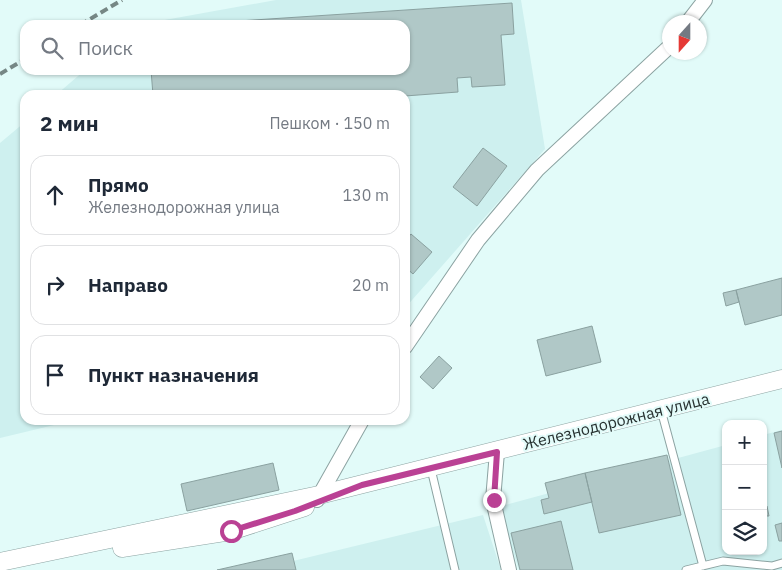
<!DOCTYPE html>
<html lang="ru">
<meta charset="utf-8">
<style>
body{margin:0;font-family:"IBM Plex Sans",sans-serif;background:#f6f6f7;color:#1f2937}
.controls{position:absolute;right:15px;bottom:15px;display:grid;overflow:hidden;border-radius:10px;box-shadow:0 1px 4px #0004}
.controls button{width:45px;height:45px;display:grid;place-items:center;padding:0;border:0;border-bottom:1px solid #e0e1e3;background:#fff;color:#1f2937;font:25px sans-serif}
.compass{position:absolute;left:662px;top:15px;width:45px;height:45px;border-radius:50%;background:#fff;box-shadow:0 1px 4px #0004;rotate:201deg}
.stop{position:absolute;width:15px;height:15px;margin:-11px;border:4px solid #ba4194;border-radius:50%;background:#fff}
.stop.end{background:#ba4194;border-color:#fff;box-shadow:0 1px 5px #0008}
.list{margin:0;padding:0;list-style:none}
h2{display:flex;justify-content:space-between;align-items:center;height:65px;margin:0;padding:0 20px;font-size:21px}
h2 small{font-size:16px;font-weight:400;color:#747a83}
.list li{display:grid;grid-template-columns:32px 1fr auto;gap:15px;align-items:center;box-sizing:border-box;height:80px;margin:0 10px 10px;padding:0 10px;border:1px solid #e0e1e3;border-radius:15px}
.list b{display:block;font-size:19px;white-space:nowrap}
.list p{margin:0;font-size:16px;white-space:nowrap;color:#747a83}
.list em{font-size:16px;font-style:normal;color:#747a83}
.icon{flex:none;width:28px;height:28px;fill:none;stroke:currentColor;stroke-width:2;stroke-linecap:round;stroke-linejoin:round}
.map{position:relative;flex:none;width:782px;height:570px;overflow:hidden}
.search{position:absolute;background:#fff;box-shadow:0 1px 4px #0004;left:20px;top:20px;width:390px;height:55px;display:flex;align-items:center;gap:12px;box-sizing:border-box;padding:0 18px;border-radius:15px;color:#747a83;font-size:19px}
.panel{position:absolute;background:#fff;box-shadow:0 1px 4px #0004;left:20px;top:90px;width:390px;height:335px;border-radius:15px}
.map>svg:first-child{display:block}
</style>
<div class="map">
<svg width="782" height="570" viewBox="0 0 782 570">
<rect width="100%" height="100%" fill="#e2fbf9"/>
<path fill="#cef0ef" d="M276 0H521L545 149 405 308V95H56L85 70H405V25H137Z
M25 122V420H75L0 438V143Z
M782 430V570H519L498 507 726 445V551H763V435Z
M483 515 501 570H256Z"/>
<path fill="#b0c8c7" stroke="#8aa1a0" d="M512 3 514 34 501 35 505 85 472 87 471 77 457 78 458 92 405 96 153 95 151 70H405V25H178Z
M483 148 507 166 477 206 453 187Z
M411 234 432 252 413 274 405 267V241Z
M782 278V315L745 325 736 290Z
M736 290 739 302 726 306 723 293Z
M592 326 601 362 546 376 537 340Z
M439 356 452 368 433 389 420 377Z
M782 431V468L774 433Z
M667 455 681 515 599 533 585 473Z
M273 463 279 490 187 511 181 484Z
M585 473 592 502 544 514 541 500 549 498 545 483Z
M763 506H767L769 516H763Z
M561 521 573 570H520L511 533Z
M782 523V541H779L775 525Z
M292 553 296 570H217Z"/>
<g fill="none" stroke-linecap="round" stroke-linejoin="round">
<g stroke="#8ca3a2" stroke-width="9">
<path id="service" d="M661 410 703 566
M431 469 455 570
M686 570 723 561 772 566 782 563"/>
</g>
<g stroke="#8ca3a2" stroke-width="16">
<path id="minor" d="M688 22 705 0
M405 347 478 240 537 170 670 46
M497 452 493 500 509 570
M317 500 362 420"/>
</g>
<g stroke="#8ca3a2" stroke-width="19">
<path id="tertiary" d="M122 548 231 531 305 507
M0 562 319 495 782 379"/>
</g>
<use href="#service" stroke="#fff" stroke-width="7"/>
<use href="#minor" stroke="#fff" stroke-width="14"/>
<use href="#tertiary" stroke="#fff" stroke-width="18"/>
<path stroke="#768785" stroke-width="4" stroke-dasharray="8 4" stroke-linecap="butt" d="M80 25 122 0
M0 74 25 59"/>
</g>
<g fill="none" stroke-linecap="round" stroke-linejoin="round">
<path stroke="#ba4194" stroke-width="6" d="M231 531 295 511 362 485 497 452 494 500"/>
</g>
<g text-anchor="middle" stroke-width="4" stroke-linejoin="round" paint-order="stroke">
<g font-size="16" fill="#273130" stroke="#e2fbf9">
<text transform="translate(616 421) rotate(-14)" y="6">Железнодорожная улица</text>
</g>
</g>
</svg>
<div class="controls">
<button>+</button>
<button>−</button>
<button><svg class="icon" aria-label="layers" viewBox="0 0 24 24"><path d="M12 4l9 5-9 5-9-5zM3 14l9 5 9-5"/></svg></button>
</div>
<svg class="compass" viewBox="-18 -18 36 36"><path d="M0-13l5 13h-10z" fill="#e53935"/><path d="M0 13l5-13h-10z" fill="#747a83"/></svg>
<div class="stop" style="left:231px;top:531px"></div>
<div class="stop end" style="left:494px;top:500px"></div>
<div class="search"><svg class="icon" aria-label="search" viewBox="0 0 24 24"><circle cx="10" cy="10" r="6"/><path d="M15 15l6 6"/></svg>Поиск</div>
<section class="panel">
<h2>2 мин<small>Пешком · 150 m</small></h2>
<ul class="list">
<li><svg class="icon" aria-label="ahead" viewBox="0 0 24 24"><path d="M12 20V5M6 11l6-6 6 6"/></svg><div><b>Прямо</b><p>Железнодорожная улица</p></div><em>130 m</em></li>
<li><svg class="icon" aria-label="right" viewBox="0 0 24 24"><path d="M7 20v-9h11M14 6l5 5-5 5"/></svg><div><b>Направо</b></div><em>20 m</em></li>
<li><svg class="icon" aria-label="arrive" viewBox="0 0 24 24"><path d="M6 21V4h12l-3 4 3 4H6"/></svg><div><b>Пункт назначения</b></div></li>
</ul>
</section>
</div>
